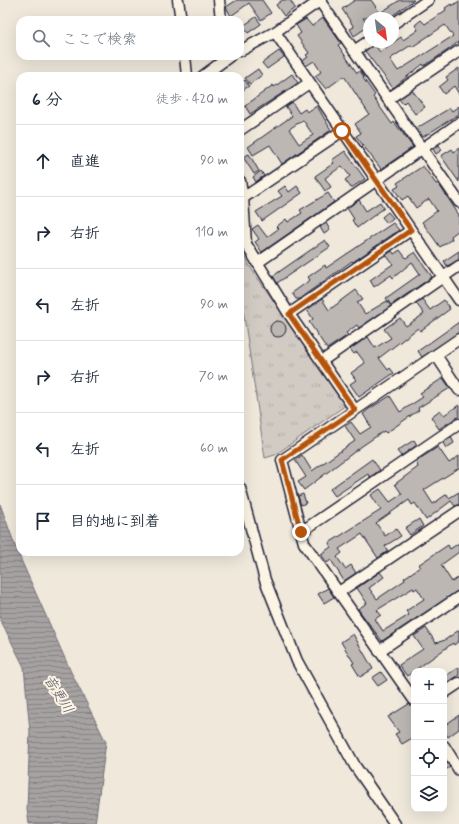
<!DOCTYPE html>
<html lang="ja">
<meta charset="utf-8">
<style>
body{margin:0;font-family:Mynerve,"Klee One",sans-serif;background:#f6f6f7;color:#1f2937}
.controls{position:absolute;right:12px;bottom:12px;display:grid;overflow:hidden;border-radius:8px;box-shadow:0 4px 16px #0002}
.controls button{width:36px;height:36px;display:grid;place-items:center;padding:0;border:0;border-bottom:1px solid #e0e1e3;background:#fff;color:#1f2937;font:20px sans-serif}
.compass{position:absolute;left:363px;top:12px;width:36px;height:36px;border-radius:50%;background:#fff;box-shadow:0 4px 16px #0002;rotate:151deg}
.stop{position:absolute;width:12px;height:12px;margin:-9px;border:3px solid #b45309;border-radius:50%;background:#fff}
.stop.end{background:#b45309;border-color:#fff;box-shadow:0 1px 4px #0008}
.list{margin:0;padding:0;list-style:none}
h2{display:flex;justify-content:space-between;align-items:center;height:52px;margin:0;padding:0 16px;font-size:17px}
h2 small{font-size:13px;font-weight:400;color:#747a83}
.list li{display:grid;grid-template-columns:26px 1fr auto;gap:12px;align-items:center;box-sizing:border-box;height:72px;padding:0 16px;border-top:1px solid #e0e1e3}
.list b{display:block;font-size:15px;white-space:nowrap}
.list em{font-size:13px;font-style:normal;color:#747a83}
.icon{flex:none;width:22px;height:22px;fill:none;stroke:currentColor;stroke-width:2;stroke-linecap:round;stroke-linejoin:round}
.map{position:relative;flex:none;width:459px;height:824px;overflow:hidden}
.search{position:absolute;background:#fff;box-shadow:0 4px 16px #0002;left:16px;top:16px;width:228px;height:44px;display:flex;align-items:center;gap:10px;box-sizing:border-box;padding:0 14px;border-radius:12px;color:#747a83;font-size:15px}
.panel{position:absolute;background:#fff;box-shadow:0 4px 16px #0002;left:16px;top:72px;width:228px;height:484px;border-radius:12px}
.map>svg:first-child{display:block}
</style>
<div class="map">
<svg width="459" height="824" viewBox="0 0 459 824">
<defs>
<pattern id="park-tufts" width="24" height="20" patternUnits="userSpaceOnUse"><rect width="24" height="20" fill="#d1cbc3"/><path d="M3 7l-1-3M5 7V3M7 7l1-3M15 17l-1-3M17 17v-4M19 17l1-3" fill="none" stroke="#b3aea8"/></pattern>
<pattern id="water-rules" width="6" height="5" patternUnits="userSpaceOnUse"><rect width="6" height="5" fill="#a6a2a2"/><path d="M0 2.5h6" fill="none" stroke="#878485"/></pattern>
</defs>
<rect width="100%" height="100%" fill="#efe8db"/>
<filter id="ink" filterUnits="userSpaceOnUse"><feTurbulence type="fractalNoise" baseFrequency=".025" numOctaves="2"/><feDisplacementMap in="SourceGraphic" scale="8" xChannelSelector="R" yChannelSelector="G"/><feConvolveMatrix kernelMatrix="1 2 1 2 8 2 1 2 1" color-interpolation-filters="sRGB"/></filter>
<g filter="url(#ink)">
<path fill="url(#park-tufts)" stroke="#7a767f" d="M240 243 250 267 346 405 275 455 265 458 240 289Z"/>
<path fill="url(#water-rules)" stroke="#716f79" d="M0 504 17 551 71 672 106 742 95 824H29L27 809 30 731 24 667 0 619Z"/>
<path fill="#bcb7b3" stroke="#22223b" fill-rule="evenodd" d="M237 0H262L271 13 261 20 249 3 231 16 226 7Z
M282 0H290L295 8 284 16 276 5Z
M355 0H371L380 13 400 0H414L389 18H363L369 26 354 36 350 29 354 27 342 9Z
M459 1V44L458 42 448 50 424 66 423 64 393 88 365 51 374 44 380 52 401 37 403 40 418 30 415 25 421 20 425 24 446 10 445 8 451 4 452 6ZM445 25 453 36 398 71 390 59 411 45 412 47Z
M256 17 261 24 248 33 243 26Z
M323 18 341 43 338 45 357 73 360 71 364 77 363 78 375 95 373 97 392 124 394 122 413 147 381 169 356 136 361 133 355 124 369 114 344 76 326 89 315 76 321 72 314 61 306 66 302 61 308 57 306 55 309 53 297 36 301 33 296 25 306 19 312 26Z
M279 51 284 57 267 69 262 63Z
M459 68V94L454 86 444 94 439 87 448 80 446 77Z
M258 69 262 75 250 84 245 78Z
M292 74 298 83 250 114 245 106 273 85 274 87Z
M245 80 249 86 240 92V84Z
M412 90 425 107 415 114 406 101 403 104 399 99Z
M292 102 299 113 305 109 307 112 317 106 331 130 282 164 270 145 253 155 248 147 292 116 286 107ZM303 120 313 135 299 144 289 129Z
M459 106V114L423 137 417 128 450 108 452 111Z
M439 145 442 150 436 154 433 149Z
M459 148V182L441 156 452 149 454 152Z
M345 151 365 179 351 188 345 180 350 176 342 166 325 178 331 187 325 191 315 176 334 163 332 160Z
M249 154 259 171 254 174 243 157Z
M423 166 436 184 438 183 459 215V230L451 236 452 239 440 247 422 222 437 211 429 199 416 208 408 196 402 200 394 189 399 186 397 183Z
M261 171 264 176 256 182 253 177Z
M285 186 289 192 297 186 302 193 262 221 256 212 282 196 278 191Z
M328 193 334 202 262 252 255 242 259 239 252 229 258 225 267 237 278 229 276 227 286 219 288 222 302 213 300 210Z
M359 200 366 211 380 202 384 208 357 228 352 220 354 219 347 208Z
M388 212 393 218 387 223 382 217Z
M326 223 330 230 324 234 320 227Z
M393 223 399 230 353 262 352 261 299 299H296L292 293 310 280 308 277 325 265 326 268Z
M325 240 330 247 277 283 273 276Z
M400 250 406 258 415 252 432 277 391 305 386 298 420 274 412 262 393 278 391 275 374 287 370 280 393 264 386 255 392 251 394 254Z
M459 251V260L447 266 444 261Z
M356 290 363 299 357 302 365 314 387 301 391 306 359 328 357 325 346 333 348 335 327 349 309 322 313 319 307 310 322 299 329 310Z
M422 299 430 310 444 300 450 309 420 331 418 328 379 358 388 370 390 368 394 373 359 397 350 384 356 380 351 373 365 363 357 352 354 354 350 349 368 337 375 348 391 338 384 329 400 318 406 326 424 314 416 303Z
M270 329a8 8 0 1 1 16 0a8 8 0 1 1-16 0Z
M459 322V333L422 357 418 351Z
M443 378 450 388 418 408 419 410 386 433 384 431 362 446 304 490 298 482 306 477 295 460 302 455 312 471 355 441 345 426 351 422 360 434 371 427 363 414 369 409 390 396 400 412 423 397 420 393Z
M459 405V416L439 429 431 417 440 410 444 415Z
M451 437 454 443 446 448 443 443Z
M414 440 417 445 401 456 397 451Z
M438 447 449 463 459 456V468L424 490 433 504 447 494 449 498 459 492V505L455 506 451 501 426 520 415 503 412 505 409 500 376 523 385 536 396 529 401 536 385 546 388 551 378 558 362 534 339 549 342 553 337 557 345 569 351 565 356 573 344 581 331 560 327 563 321 554 331 547 329 543 381 510 371 495 380 489 390 502 402 494 395 484 418 467 416 461Z
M372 459 380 470 370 477 368 474 335 496 330 489Z
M303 494 306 503 301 505 298 496Z
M419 519 423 526 410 535 405 528Z
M459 543V552L441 565 452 582 459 577V590L382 641 358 609 367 603 357 588 380 572 384 577 369 588 377 599 405 580 404 578 420 567 418 565 448 545 450 549ZM413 588 414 590 417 588 424 599 406 611 409 615 383 631 375 619 381 615 377 610Z
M328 588 334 597 324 603 318 594Z
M426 628 436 643 445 640 459 630V641L454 645 453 643 407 676 399 665 423 649 414 636Z
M353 634 373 669 360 677 352 664 354 663 341 642Z
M459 667V675L444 685V677Z
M381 672 387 680 378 686 372 678Z
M409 704 414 708V737L402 744 395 734 399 732 388 717Z
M459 715V729L448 737 444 731V726Z
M444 758 450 767 444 771Z"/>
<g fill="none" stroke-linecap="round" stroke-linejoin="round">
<g stroke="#22223b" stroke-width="13">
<path id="minor" d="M178 0 181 20
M219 0 221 20
M319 0 459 202
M393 24 428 0
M275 32 459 300
M240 51 275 32 321 0
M354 51 369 41
M185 56 187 76
M203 76 230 56
M388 99 459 51
M240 130 309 83
M240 181 243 198 246 244 289 314 355 410
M243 198 342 131
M257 263 459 123
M289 314 411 230
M436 355 459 390
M322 361 459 266
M240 488 265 580 297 661 355 766 395 824
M301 532 459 424
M339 592 459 511
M379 651 459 597
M444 693 459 683
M414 700 304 543 282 460 459 339
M444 746 459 770"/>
</g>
<use href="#minor" stroke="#fcf5e5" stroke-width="10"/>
</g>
</g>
<g fill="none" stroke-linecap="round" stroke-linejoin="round" filter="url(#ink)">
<path stroke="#b45309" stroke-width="5" d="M301 532 282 460 355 410 289 314 411 230 342 131"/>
</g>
<g text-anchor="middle" stroke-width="4" stroke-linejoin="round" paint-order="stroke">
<g font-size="14" font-style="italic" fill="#575564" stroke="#fcf5e5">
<text transform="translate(59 694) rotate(58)" y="5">音更川</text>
</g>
</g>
</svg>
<div class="controls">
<button>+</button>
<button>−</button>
<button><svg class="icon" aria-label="locate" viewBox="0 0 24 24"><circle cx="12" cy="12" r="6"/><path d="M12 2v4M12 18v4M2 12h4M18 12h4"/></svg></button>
<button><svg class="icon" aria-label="layers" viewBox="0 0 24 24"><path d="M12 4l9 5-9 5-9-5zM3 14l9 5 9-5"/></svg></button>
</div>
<svg class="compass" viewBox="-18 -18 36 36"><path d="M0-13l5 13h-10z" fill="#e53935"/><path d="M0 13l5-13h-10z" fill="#747a83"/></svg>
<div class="stop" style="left:342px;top:131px"></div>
<div class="stop end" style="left:301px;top:532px"></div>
<div class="search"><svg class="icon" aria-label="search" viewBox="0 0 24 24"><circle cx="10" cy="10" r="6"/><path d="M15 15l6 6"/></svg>ここで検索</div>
<section class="panel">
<h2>6 分<small>徒歩 · 420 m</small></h2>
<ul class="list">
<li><svg class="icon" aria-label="ahead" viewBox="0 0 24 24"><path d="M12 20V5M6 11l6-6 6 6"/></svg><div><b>直進</b></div><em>90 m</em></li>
<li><svg class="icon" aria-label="right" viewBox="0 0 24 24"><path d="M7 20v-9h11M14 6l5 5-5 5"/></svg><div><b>右折</b></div><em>110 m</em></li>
<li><svg class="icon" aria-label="left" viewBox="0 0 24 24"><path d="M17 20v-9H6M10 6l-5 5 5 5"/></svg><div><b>左折</b></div><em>90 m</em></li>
<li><svg class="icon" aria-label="right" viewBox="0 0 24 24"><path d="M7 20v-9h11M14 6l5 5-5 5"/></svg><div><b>右折</b></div><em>70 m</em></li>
<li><svg class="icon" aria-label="left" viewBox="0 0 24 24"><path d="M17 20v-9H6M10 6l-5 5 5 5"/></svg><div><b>左折</b></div><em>60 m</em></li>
<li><svg class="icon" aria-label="arrive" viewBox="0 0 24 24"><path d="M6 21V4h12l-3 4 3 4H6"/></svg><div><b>目的地に到着</b></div></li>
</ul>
</section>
</div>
